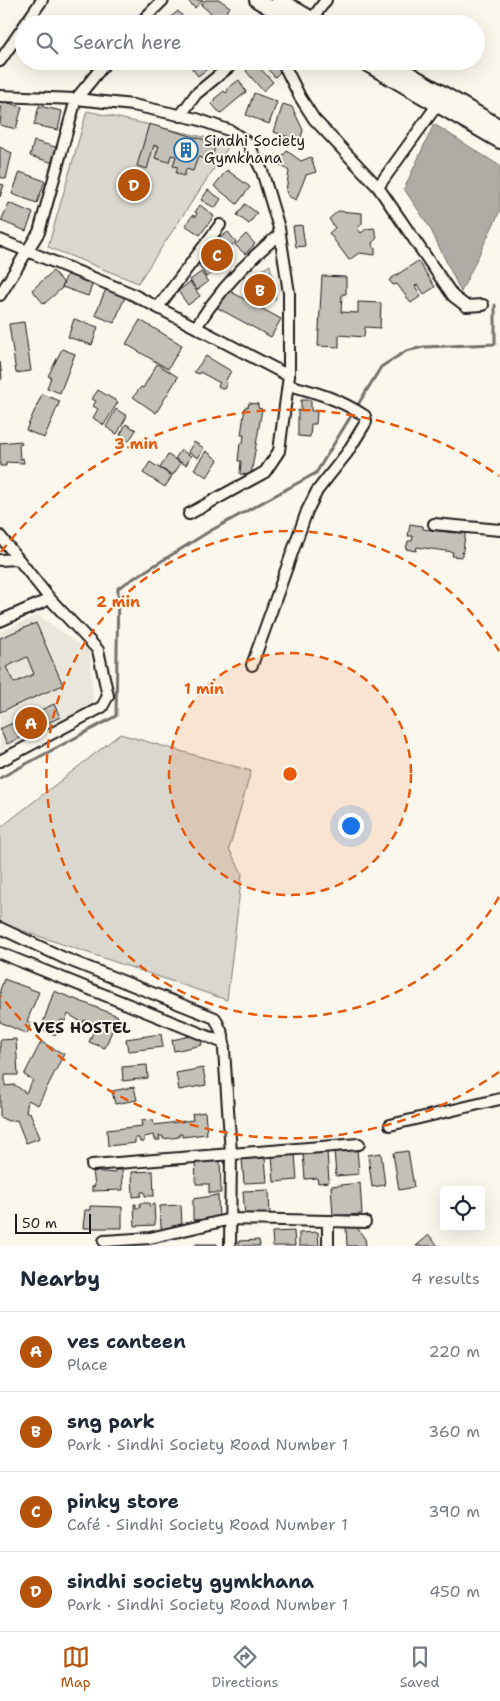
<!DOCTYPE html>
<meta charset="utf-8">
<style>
body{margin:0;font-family:"Shantell Sans",sans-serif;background:#f2f2f3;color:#1f2937}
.controls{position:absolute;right:15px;bottom:15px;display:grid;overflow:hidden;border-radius:5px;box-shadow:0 5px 20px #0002}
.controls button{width:45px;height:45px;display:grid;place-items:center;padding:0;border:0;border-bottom:1px solid #e0e1e3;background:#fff;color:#1f2937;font:25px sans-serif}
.scale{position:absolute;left:15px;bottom:12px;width:76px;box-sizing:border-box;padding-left:5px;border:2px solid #1c1c1c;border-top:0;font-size:14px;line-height:18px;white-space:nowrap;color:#1c1c1c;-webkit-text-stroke:4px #fbf7ec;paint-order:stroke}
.you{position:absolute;left:350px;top:825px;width:18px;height:18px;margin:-12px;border:4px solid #fff;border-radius:50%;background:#1a73e8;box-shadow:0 0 0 8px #1a73e833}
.badge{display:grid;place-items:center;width:32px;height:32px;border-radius:50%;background:#b45309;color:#fff;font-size:16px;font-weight:700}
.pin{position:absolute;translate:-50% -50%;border:2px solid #fff;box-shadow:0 1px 5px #0006}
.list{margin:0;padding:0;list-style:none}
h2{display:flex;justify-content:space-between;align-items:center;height:65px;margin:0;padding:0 20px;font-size:21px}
h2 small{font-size:16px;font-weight:400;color:#747a83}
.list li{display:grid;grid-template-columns:32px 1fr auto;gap:15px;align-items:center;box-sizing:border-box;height:80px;padding:0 20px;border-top:1px solid #e0e1e3}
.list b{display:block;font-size:19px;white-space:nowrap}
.list p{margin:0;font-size:16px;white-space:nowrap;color:#747a83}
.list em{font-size:16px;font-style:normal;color:#747a83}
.icon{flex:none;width:28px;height:28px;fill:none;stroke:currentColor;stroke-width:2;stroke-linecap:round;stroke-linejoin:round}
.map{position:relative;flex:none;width:500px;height:1246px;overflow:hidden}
.search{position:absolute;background:#fff;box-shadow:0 5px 20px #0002;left:15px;right:15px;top:15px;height:55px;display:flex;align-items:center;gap:12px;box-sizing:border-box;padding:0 18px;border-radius:28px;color:#747a83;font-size:19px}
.sheet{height:385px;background:#fff}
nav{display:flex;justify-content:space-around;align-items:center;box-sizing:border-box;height:70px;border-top:1px solid #e0e1e3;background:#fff;font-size:14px;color:#747a83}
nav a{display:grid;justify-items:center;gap:2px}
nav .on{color:#b45309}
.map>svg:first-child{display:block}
</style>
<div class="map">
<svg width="500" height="1246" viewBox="0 0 500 1246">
<rect width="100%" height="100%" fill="#fbf7ec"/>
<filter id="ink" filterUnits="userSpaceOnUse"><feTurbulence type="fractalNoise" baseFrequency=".02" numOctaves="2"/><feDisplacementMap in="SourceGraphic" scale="10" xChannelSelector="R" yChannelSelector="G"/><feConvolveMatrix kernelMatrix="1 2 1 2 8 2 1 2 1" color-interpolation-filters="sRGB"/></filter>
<g filter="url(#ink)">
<path fill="#eae6dc" d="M38 615 90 652 94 707 0 750V632Z"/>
<path fill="#dad7ce" stroke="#7b7a75" d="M87 111 231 143 138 283 48 247Z
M270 265 276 299 250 298 244 282Z
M120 734 251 771 229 849 242 873 227 1000 0 923V828Z"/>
<path fill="#afaca5" stroke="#74726e" d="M434 124 500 166V211L461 292 429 226 404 189Z"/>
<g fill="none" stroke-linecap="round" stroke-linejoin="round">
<path stroke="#74726e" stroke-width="3" d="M0 778 116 716 118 588 210 531 316 473 381 367 406 351 424 347 495 344V305"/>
</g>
<path fill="#c3c0b8" stroke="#1c1c1c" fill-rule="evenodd" d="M187 0H203L195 8Z
M205 0H220L230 7 220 20 201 5Z
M178 11 189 24H162Z
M240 17 250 24H235Z
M186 61H212L214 64 198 76Z
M260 61H277L284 68 275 77Z
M255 63 273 82 263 91 246 71Z
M239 80 246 92 221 113 217 110 212 104 215 101 214 99 224 91 226 93 228 91 227 89Z
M254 93 277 102 269 124 246 115Z
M2 101 22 107 16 129 0 125Z
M283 104 292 107 303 130 300 141 274 132Z
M39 106 62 111 58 130 34 125Z
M149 124 216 143 211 161 198 157 193 171 186 169 184 176 176 173 178 167 173 166 176 156 171 155 169 162 155 158 159 146 154 145 147 169 137 166Z
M34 141 59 148 54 163 30 156Z
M0 147 12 153 6 179 0 177Z
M287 151 301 161 311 157 316 172 306 175 296 200 288 196 286 191 289 171 276 162Z
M227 170 250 187 237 204 214 186Z
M20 172 45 181 37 203 12 194Z
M0 184 4 185 0 197Z
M208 190 221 199 215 208 201 200Z
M9 203 33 213 26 231 1 221Z
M245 204 257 213 249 224 237 215Z
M200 205 214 216 200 235 185 225 193 215 195 217 197 213 195 212Z
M338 211 362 213V224L357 228 361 233 366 229 374 228 377 238 372 243 373 247 375 248V255L359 253 349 260 329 233 335 228 329 219Z
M302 225 305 246 296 247 293 226Z
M228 232 236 242 225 251 216 241Z
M246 234 255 244 245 254 235 245Z
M218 246 226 257 216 264 208 252Z
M210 258 217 270 206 277 199 265Z
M418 261 435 287 424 294 418 285 415 286 421 296 411 303 397 284 393 285 389 280Z
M53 271 63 282 62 288 44 304 32 290Z
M201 272 208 282 197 290 190 280Z
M67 274 93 283 88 296 62 287Z
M322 276 346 277V294H342L341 312 358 313V302L381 303 380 328 365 327 364 337 339 335V347L318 346Z
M190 282 200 296 188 305 178 291Z
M224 288 281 319 271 337 214 306Z
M106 289 125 297 114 323 95 315Z
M74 319 98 327 92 345 68 337Z
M140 320 182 345 168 369 126 344Z
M24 322 31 371 16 373 9 324Z
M62 349 75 354 60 393 47 388 51 377 48 376Z
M206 356 231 371 225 382 227 383 224 389 218 386 220 383 200 372 199 374 194 372Z
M0 362 2 378 0 381Z
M157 364 178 377 156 413 133 397 141 387 143 388Z
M98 390 118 402 104 425 93 418 98 409 93 406 96 401 92 399Z
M42 394 60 401 44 438 26 430Z
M301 400H311V411H317L316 424H311L310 437 298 436V410L301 411Z
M249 403 258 404V408L262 409 251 475 240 474 241 461H238L240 443H243L244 435H241L245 407H248Z
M116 409 127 416 117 434 106 427Z
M126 424 136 430 129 441 120 435Z
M21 441 22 444 19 445 20 459 23 458 24 463 6 462V466H0V443Z
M194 442 204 448 198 458 188 452Z
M181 450 191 456 186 465 175 459Z
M206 451 218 460 207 477 194 469Z
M168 455 181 463 173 475 160 468Z
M150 462 172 476 165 487 143 473Z
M410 524 423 526V529L455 533 456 527 466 529 462 557 452 556 453 552 417 547 416 551 406 549 408 541H412L413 536H408Z
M36 623 63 685 0 712V638ZM27 657 34 674 14 683 6 667Z
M54 704 60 717 7 744 0 729Z
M4 979 39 992 27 1021 31 1023 27 1034 0 1022V990Z
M54 991 118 1016 105 1048 89 1042 95 1028 87 1025 88 1022 84 1020 83 1023 68 1014 65 1021 61 1020 56 1035 41 1029Z
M161 1034 163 1047 128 1051 126 1039Z
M199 1034 202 1045 174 1051 172 1040Z
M16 1039 18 1075H5V1086L15 1085 26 1093 33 1080 24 1075 41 1042 64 1054 38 1105 28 1100 26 1113 30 1112 40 1138 26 1143 17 1120 8 1121 0 1117V1040Z
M147 1065 148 1078 123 1081 122 1067Z
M203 1068 206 1085 179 1090 176 1073Z
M134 1087 137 1100 115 1104 112 1091Z
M205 1112 207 1134 182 1137V1134H179V1137L163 1139V1136H159L160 1140H155L154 1135 144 1137V1142H140L139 1138H135V1143L108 1146 107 1130 142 1126 141 1121 153 1120 154 1125 193 1120 192 1114Z
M357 1148 359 1174 336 1176 334 1150Z
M327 1151 329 1182 318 1183 317 1178 305 1179 303 1153Z
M408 1151 414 1187 399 1190 393 1153Z
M381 1153 385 1185 372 1187 368 1155Z
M295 1154 297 1180 274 1182 272 1155Z
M220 1157 221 1193H209V1184H196L195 1158Z
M265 1158 267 1182 244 1183 242 1159Z
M115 1170H122L123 1190 92 1191V1187L95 1186 93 1171 115 1173Z
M153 1171 154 1196H145V1192H141V1196L133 1197 132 1172Z
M360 1183 362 1214 333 1216 331 1186Z
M269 1190 270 1217 245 1218 243 1191Z
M218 1195 219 1219 193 1220V1199Z
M140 1203H149L150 1207 154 1203 155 1225 135 1226 134 1204H136V1208H140Z
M181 1205 182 1226H173L174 1231 161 1228 160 1206Z
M90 1206 122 1207V1228H83L85 1210H90Z
M356 1226 365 1239 366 1244 364 1246H347L346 1227Z
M294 1231 295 1246H273L272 1232Z
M318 1232 319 1246H299V1233Z
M429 1235 438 1246H416Z
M259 1240 260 1246H239V1241Z
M196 1244H217V1246H196Z"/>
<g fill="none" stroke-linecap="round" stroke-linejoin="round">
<g stroke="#1c1c1c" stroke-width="14">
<path id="minor" d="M312 19 326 0
M139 24 163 0
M0 61 42 0
M282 61 300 97 314 119 378 187
M0 96 76 99 133 105 197 119 231 131 248 143 262 171 279 228 289 293V376L279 451 265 472 189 514
M440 101 378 187 453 296 466 306 483 305
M180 116 196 94 236 61
M0 240 130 293 289 376
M0 295 39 232 76 99 107 61
M158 307 220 225
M196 327C219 291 246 261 280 234
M434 524 500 530
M0 536 50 599 98 650 108 696 102 707 0 761
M0 560 17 559
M0 621 50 599
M252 665 307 511 317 491 347 453 366 422 365 416C341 400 316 392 288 385
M0 928 64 958 215 1018 223 1035 231 1153 230 1246
M0 953 224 1043
M390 1125 500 1099
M92 1165 359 1144
M328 1221 365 1222
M104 1241 150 1238 231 1219 328 1221V1246"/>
</g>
<g stroke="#1c1c1c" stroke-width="18">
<path id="major" d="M257 0 297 24
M279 0 320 24
M362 61 500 141
M387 61 500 127"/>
</g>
<use href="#minor" stroke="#fbf7ec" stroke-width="10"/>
<use href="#major" stroke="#fbf7ec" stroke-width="14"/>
</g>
</g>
<circle cx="290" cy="774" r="121" fill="#e8590c" fill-opacity=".12"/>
<g fill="none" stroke="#e8590c" stroke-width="2.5" stroke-dasharray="9 6">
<circle cx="290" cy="774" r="121"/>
<path d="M499 897A243 243 0 1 1 499 651"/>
<path d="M499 1072A364 364 0 0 1 1 996M1 552A364 364 0 0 1 499 476"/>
</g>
<defs>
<g id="building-ring" transform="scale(1.25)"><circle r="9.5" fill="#fbf7ec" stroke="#1f6fb2" stroke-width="1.5"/><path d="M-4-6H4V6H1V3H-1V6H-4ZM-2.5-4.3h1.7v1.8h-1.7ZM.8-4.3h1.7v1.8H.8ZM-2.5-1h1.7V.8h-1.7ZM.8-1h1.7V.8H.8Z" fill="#1f6fb2"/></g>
</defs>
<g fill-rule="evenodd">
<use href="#building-ring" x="186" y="150"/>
</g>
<g text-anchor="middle" stroke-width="4" stroke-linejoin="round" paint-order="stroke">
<g font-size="15" fill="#1c1c1c" stroke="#fbf7ec" text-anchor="start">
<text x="204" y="146">Sindhi Society<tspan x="204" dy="17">Gymkhana</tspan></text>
</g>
<g font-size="16" font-weight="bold" fill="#1c1c1c" stroke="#fbf7ec">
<text x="82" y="1033">VES HOSTEL</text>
</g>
</g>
<circle cx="290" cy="774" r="8" fill="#e8590c" stroke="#fbf7ec" stroke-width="2.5"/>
<g font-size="15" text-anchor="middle" font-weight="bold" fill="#e8590c" stroke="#fbf7ec" stroke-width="4" stroke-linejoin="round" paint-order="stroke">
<text x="136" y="449">3 min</text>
<text x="118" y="607">2 min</text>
<text x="204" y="694">1 min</text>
</g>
</svg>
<div class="controls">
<button><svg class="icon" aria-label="locate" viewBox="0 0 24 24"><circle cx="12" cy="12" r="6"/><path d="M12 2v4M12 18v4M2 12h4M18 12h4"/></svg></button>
</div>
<div class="scale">50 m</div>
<div class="you"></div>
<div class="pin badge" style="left:31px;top:723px">A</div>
<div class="pin badge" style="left:260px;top:290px">B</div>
<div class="pin badge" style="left:217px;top:255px">C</div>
<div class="pin badge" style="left:134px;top:185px">D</div>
<div class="search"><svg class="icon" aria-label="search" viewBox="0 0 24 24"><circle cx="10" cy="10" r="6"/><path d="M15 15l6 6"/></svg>Search here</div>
</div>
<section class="sheet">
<h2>Nearby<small>4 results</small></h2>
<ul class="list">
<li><span class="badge">A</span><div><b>ves canteen</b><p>Place</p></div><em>220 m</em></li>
<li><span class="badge">B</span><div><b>sng park</b><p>Park · Sindhi Society Road Number 1</p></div><em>360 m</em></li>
<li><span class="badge">C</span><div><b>pinky store</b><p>Café · Sindhi Society Road Number 1</p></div><em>390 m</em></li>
<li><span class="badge">D</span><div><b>sindhi society gymkhana</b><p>Park · Sindhi Society Road Number 1</p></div><em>450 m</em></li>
</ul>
</section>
<nav>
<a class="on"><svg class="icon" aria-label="map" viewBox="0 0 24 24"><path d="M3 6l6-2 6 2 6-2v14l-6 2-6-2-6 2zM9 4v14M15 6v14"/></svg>Map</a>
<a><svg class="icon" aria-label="directions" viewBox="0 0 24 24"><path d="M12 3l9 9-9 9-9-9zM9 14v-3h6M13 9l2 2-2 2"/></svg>Directions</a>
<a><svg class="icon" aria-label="saved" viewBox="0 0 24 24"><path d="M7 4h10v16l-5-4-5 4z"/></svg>Saved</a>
</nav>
